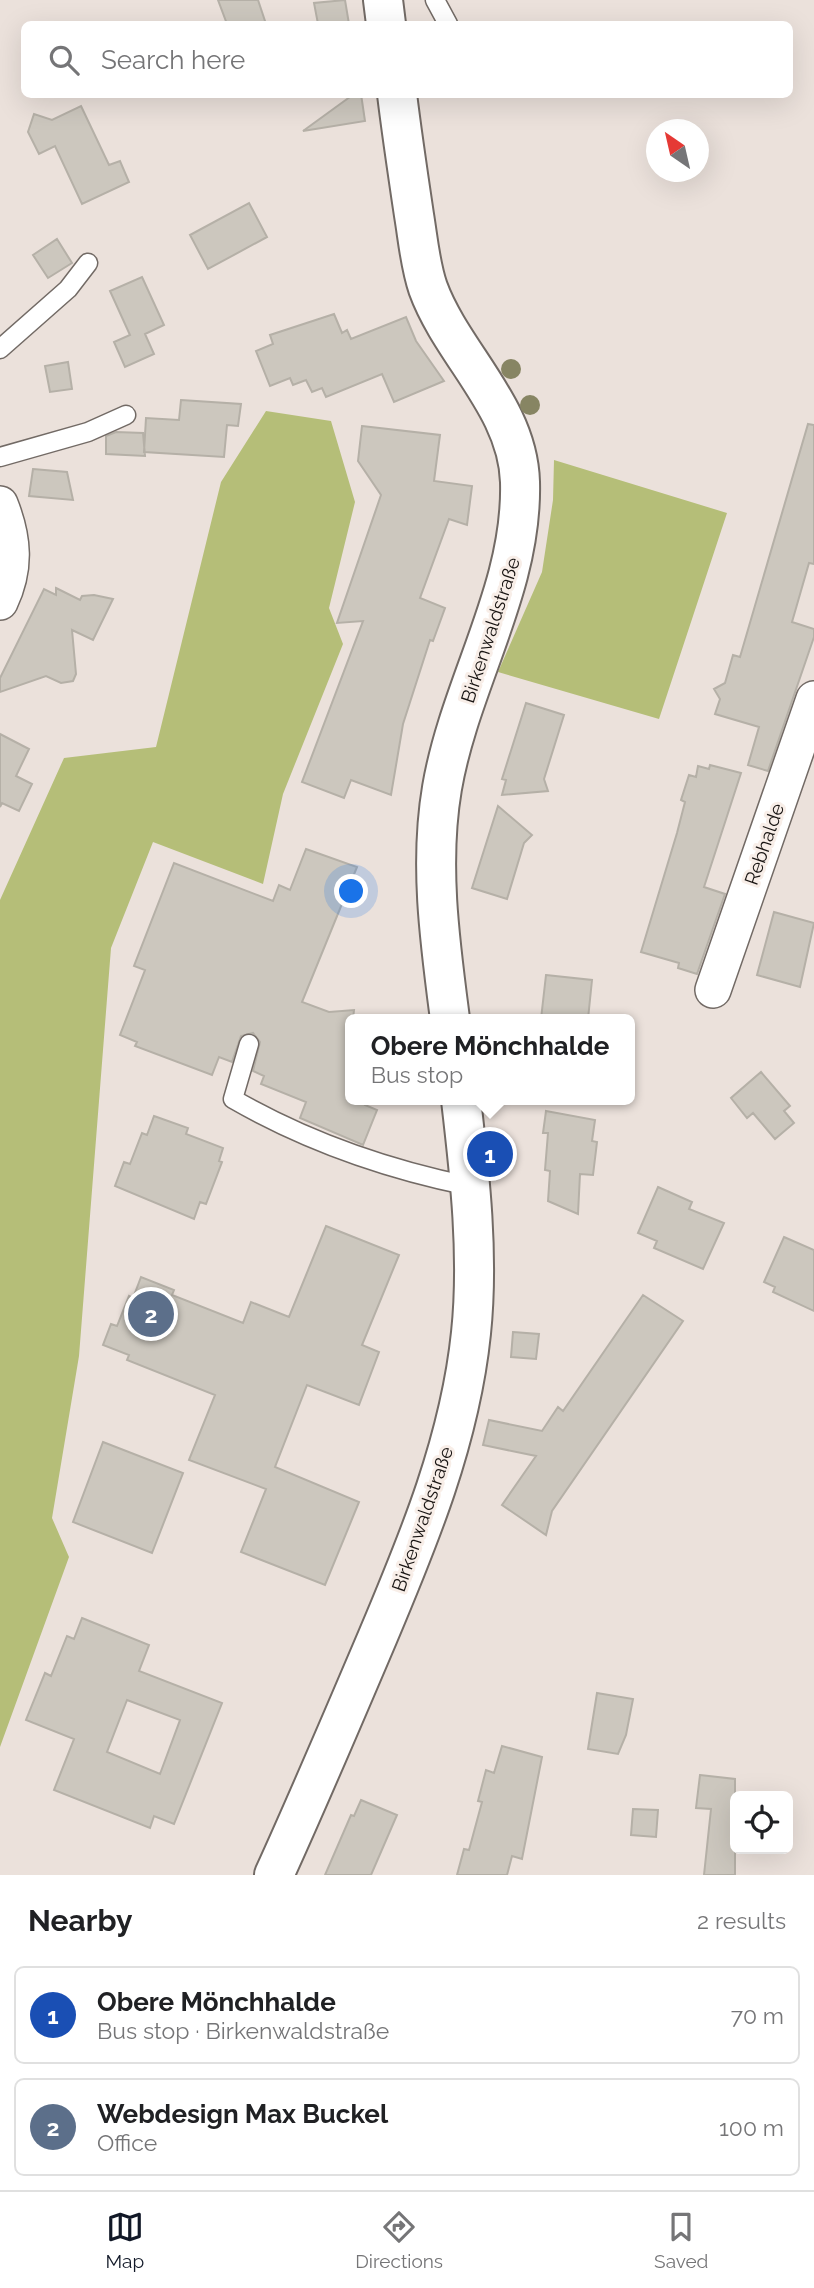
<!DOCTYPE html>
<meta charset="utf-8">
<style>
body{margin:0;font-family:Raleway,sans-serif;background:#f6f6f6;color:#202124}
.controls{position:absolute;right:21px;bottom:21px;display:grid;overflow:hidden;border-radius:10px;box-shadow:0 7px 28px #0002}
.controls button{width:63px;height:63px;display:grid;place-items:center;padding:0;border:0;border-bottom:2px solid #e0e0e0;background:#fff;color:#202124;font:35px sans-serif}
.compass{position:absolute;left:646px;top:119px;width:63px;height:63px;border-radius:50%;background:#fff;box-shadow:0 7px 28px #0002;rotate:326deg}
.you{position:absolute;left:352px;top:892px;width:24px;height:24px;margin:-18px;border:5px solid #fff;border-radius:50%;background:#1a73e8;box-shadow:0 0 0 10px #1a73e833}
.badge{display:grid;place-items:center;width:46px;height:46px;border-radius:50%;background:#111827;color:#fff;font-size:23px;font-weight:700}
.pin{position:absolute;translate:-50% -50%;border:4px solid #fff;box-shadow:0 2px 7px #0006}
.popup{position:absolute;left:345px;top:1014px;width:290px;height:91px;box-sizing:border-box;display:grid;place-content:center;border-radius:10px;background:#fff;filter:drop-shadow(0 2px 5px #0005);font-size:23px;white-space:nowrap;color:#757577}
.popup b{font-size:26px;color:#202124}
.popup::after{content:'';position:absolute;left:50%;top:100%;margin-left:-14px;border:14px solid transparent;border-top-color:#fff}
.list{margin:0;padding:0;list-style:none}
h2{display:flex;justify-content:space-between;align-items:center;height:91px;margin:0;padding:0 28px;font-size:30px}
h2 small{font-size:23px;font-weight:400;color:#757577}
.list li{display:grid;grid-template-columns:46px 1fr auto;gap:21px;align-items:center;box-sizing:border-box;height:98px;margin:0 14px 14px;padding:0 14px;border:2px solid #e0e0e0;border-radius:10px}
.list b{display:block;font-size:26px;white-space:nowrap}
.list p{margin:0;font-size:23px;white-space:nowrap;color:#757577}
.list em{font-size:23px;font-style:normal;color:#757577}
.icon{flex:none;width:38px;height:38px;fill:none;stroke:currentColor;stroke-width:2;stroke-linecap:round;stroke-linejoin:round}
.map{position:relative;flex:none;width:814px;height:1875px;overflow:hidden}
.search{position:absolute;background:#fff;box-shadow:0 7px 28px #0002;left:21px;right:21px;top:21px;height:77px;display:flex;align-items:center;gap:18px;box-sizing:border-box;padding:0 24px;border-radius:10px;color:#757577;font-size:26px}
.sheet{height:315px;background:#fff}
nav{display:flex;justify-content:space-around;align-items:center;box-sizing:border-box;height:98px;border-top:2px solid #e0e0e0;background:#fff;font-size:19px;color:#757577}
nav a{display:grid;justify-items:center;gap:4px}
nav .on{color:#111827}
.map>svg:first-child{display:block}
</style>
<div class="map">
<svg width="814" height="1875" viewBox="0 0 814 1875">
<rect width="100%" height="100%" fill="#ebe1db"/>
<path fill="#b5be78" d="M266 411 331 421 355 502 329 608 343 644 283 794 263 884 153 842 111 948 79 1356 52 1518 69 1557 0 1747V900L64 758 156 747 221 482Z
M554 460 727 513 659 719 498 672 542 572 553 500Z"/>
<path fill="#ccc7be" stroke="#b5b0a7" stroke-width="2" fill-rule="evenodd" d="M218 0H258L266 24H227Z
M345 0 349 24H318L314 3Z
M354 94H361L365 121 303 131Z
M81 106 109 165 120 161 129 182 82 204 55 146 39 154 28 132 34 114 52 120Z
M249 203 267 237 208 269 190 235Z
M57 239 72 263 48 278 33 255Z
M142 277 164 325 145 334 154 354 125 367 114 342 130 335 110 291Z
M334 314 342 333 347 330 351 339 406 317 416 341 444 381 394 402 382 374 326 397 322 388 312 392 306 380 293 385 290 378 270 386 256 351 273 344 270 335Z
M68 362 72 389 50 392 45 366Z
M181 400 241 404 238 426 227 425 224 457 144 452 146 418 179 420Z
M808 424 814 425V564L809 563 792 622 814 629V637L768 771 748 765 759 727 715 714 720 699 714 689 725 683 733 655 740 657Z
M362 426 440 435 434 481 472 486 467 525 449 519 420 598 445 608 433 641 430 640 403 724 391 795 351 780 344 798 302 782 363 621 337 623 381 495 358 461Z
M116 432 143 433 145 456 106 454V436Z
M33 469 67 472 73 500 29 496Z
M56 588 80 600 82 596 94 595 113 599 93 640 72 630 76 674 73 681 61 683 46 676 0 692V678L44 589 56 595Z
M526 703 564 715 544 779 548 791 502 795 506 780 502 779Z
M0 734 29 749 16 776 32 784 19 811 2 803 0 807Z
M710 765 741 773 704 887 725 894 697 974 678 968 679 963 641 952 677 833 685 802 681 800 689 775 696 777 698 766 709 769Z
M498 806 532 835 524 843 507 899 472 888Z
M306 849 357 867 302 1002 329 1012 354 1010 353 1019H350V1100H367L365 1105 377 1110 363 1145 300 1118 306 1102 261 1084 264 1076 253 1071 260 1042 253 1033 241 1036 232 1062 219 1057 212 1075 135 1046 137 1042 120 1035 145 970 134 966 174 863 273 901 279 885 290 890Z
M774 912 814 923 800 987 757 975Z
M546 975 592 980 588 1019H541Z
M761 1072 790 1106 784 1111 794 1123 775 1139 753 1113 747 1118 731 1098Z
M546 1111 595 1120 592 1141 597 1142 593 1175 580 1174 578 1214 548 1201 550 1171 545 1170 548 1133H543Z
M154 1116 188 1128 186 1134 223 1148 219 1161 222 1162 206 1204 200 1202 194 1219 115 1186 124 1162 130 1164 142 1133 147 1135Z
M658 1187 692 1202 689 1209 724 1223 703 1269 654 1248 657 1241 638 1233Z
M326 1226 399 1255 362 1345 379 1352 359 1405 307 1385 275 1467 359 1502 325 1585 241 1552 266 1489 189 1460 215 1395 127 1360 129 1355 103 1345 111 1324 117 1326 129 1296 133 1298 141 1277 174 1290 172 1295 243 1323 251 1302 289 1317Z
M784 1237 814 1250V1311L773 1292 775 1287 764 1282Z
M643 1295 683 1321 552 1511 546 1535 502 1505 536 1456 483 1445 489 1420 542 1431 558 1407 563 1411Z
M513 1332 539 1334 536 1359 511 1357Z
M103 1442 183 1473 152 1553 73 1522Z
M82 1618 149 1645 139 1671 222 1703 174 1824 154 1816 150 1828 54 1790 74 1739 26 1720 45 1673 51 1676 67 1636 74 1639ZM127 1700 180 1720 160 1774 107 1752Z
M597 1693 633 1699 626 1735 618 1754 588 1749Z
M502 1746 542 1757 522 1859 512 1856 507 1875H457L464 1849 469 1850 482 1802 478 1801 486 1770 494 1773Z
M700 1775 735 1779V1875H704L711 1809 696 1808Z
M361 1800 397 1815 371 1875H325L351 1815 354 1816Z
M633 1809 658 1810 656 1837 631 1835Z"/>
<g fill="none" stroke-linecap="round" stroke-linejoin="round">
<g stroke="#726a65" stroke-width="21">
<path id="service" d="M435 0 448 24
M0 349 68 289 88 263
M0 457 88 432 126 415
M249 1044 233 1099C306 1141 386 1169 469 1186"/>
</g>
<g stroke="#726a65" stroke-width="38">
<path id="minor" d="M0 504C14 539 16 568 0 602
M713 990 814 699"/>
</g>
<g stroke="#726a65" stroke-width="42">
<path id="tertiary" d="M383 0 386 24
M397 94C402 135 408 175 414 215 418 239 420 265 428 288 452 354 518 407 520 482 523 589 460 683 442 788 429 864 440 943 450 1019
M274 1875C310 1796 344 1716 378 1636 419 1539 460 1440 471 1333 479 1257 470 1176 461 1100"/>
</g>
<use href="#service" stroke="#fff" stroke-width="18"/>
<use href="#minor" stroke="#fff" stroke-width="35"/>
<use href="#tertiary" stroke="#fff" stroke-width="38"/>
</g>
<g fill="#878563">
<circle cx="511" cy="369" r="10"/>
<circle cx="530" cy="405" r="10"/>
</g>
<g text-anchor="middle" stroke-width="6" stroke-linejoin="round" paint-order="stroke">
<g font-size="19" fill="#181412" stroke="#f8eee8">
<text transform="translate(490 630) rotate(-72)" y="7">Birkenwaldstraße</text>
<text transform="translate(764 844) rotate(-71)" y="7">Rebhalde</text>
<text transform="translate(422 1519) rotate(-71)" y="7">Birkenwaldstraße</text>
</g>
</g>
</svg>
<div class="controls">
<button><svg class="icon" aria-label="locate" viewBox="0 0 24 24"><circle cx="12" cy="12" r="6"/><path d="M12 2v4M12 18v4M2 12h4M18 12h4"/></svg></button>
</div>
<svg class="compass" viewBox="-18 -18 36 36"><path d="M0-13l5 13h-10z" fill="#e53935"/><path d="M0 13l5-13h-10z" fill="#757577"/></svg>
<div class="you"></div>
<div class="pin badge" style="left:490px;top:1154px;background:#1a4fb4">1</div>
<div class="popup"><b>Obere Mönchhalde</b>Bus stop</div>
<div class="pin badge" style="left:151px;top:1314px;background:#5c6f8a">2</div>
<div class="search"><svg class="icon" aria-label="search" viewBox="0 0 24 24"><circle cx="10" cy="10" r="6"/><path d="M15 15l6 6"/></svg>Search here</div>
</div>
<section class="sheet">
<h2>Nearby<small>2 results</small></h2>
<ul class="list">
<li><span class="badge" style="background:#1a4fb4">1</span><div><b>Obere Mönchhalde</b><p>Bus stop · Birkenwaldstraße</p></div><em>70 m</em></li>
<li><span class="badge" style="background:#5c6f8a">2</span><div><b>Webdesign Max Buckel</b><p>Office</p></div><em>100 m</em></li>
</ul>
</section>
<nav>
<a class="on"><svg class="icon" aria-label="map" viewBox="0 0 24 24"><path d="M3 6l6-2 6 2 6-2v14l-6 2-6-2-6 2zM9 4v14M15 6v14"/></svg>Map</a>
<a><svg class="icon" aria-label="directions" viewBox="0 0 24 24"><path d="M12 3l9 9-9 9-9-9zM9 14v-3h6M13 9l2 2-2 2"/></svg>Directions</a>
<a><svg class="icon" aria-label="saved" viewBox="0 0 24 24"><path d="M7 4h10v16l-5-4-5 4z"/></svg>Saved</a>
</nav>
